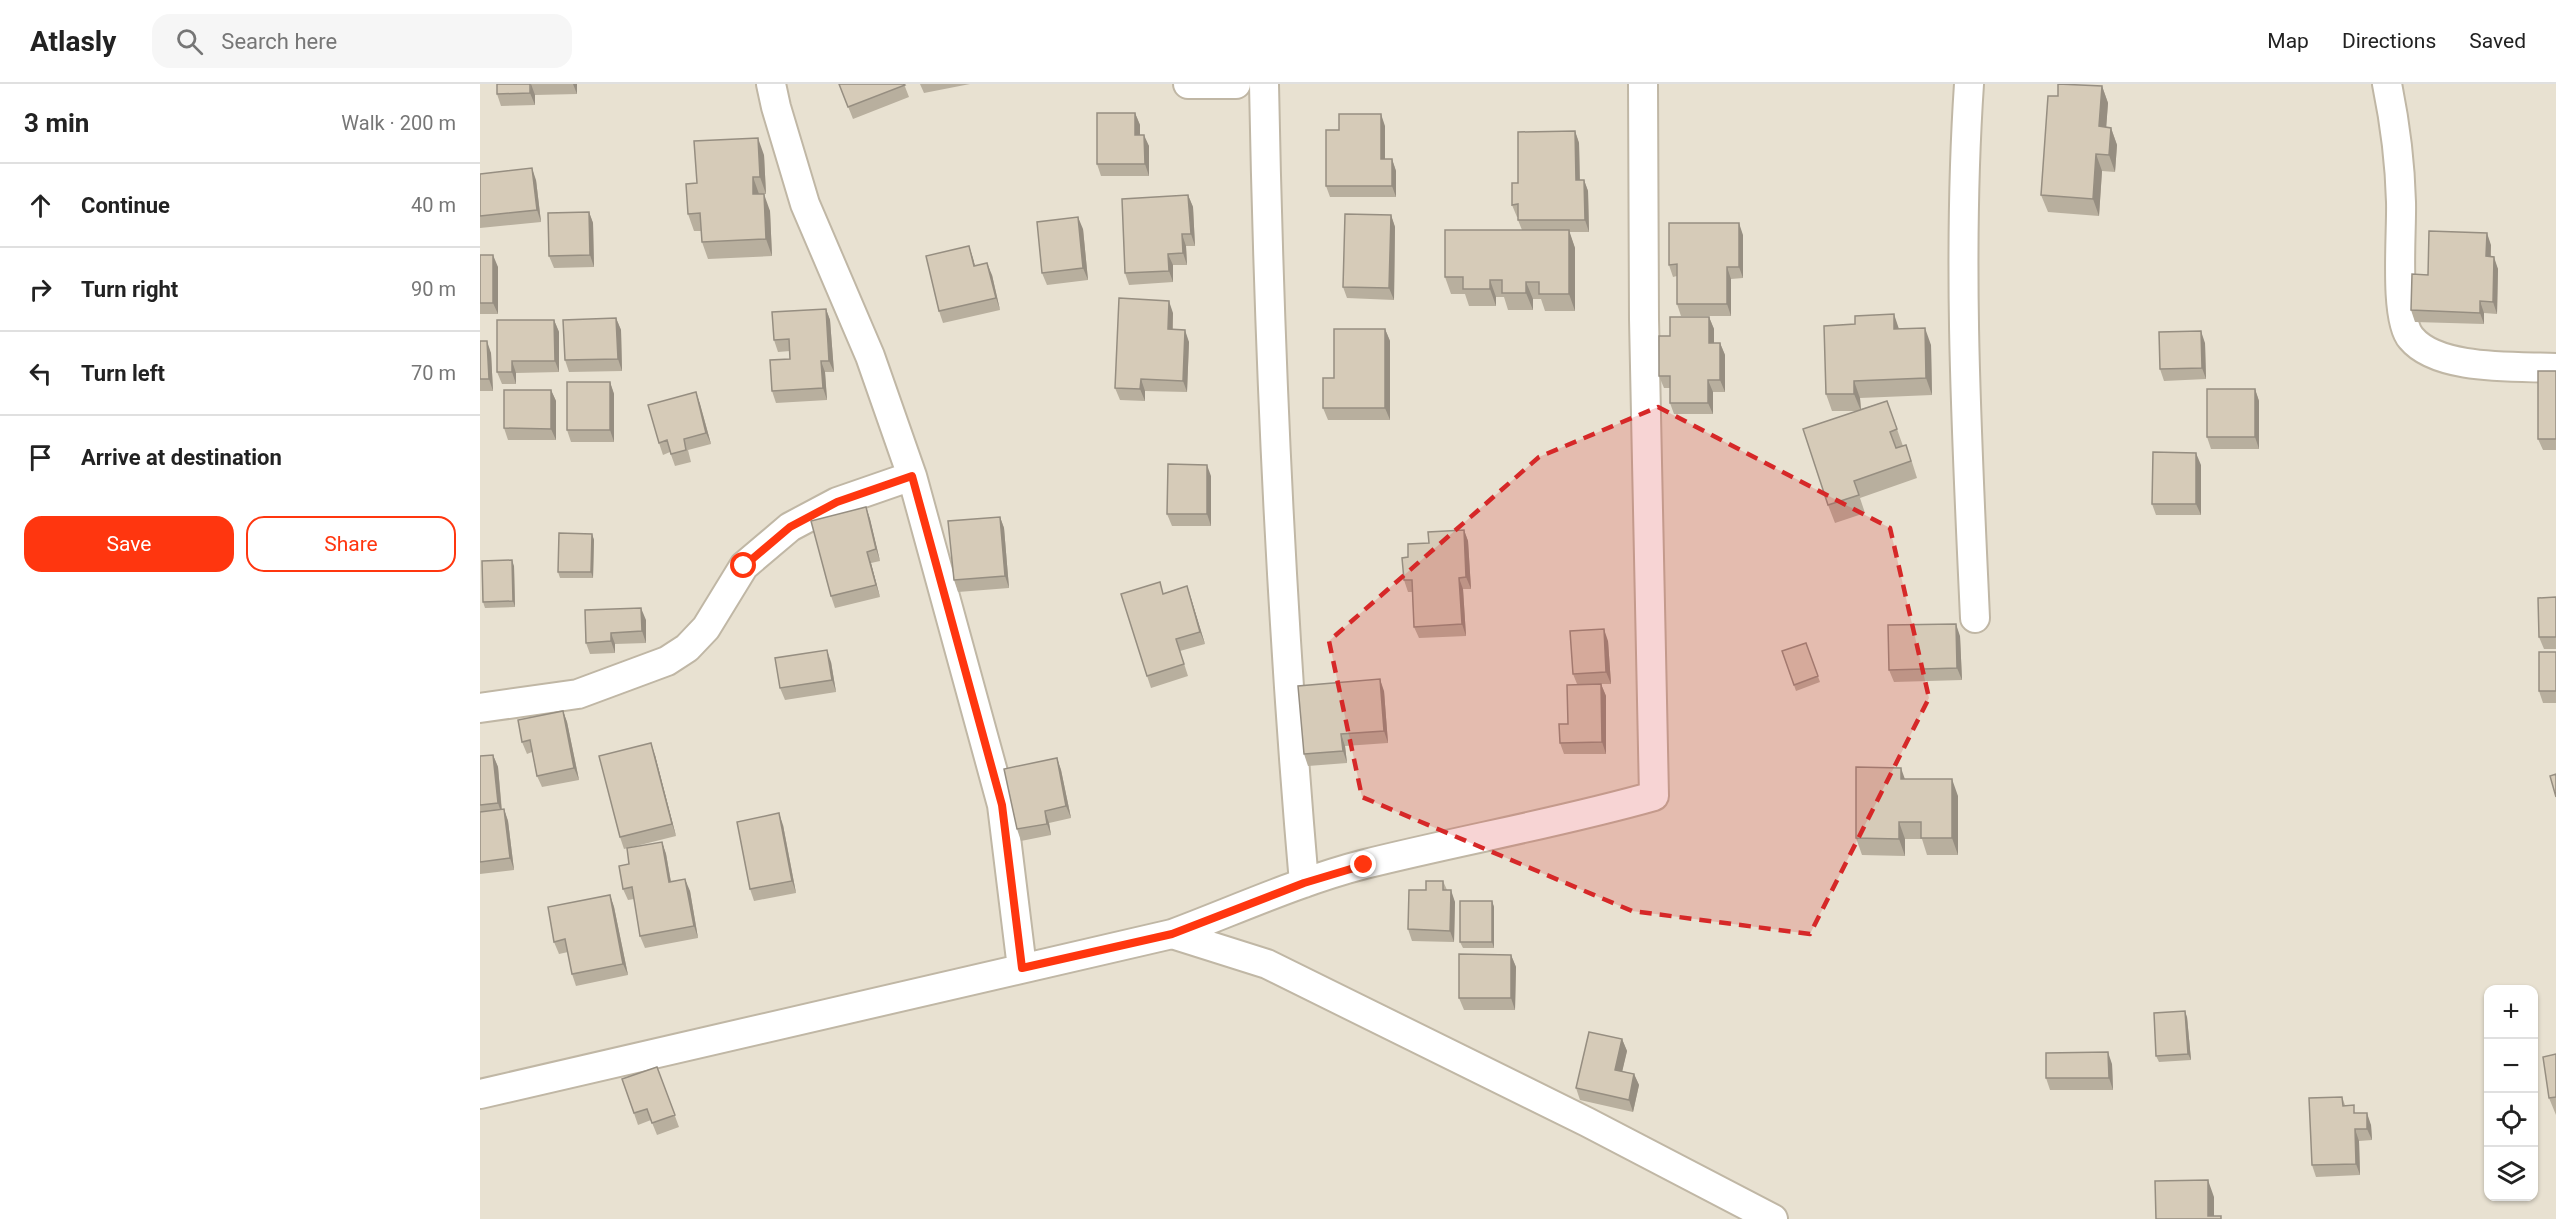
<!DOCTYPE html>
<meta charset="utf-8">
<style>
body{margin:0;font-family:Roboto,sans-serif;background:#f6f6f6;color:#222}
.controls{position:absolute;right:18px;bottom:18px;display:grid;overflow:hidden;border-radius:12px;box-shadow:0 2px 4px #0004}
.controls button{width:54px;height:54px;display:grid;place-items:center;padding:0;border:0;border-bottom:2px solid #e0e0e0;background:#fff;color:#222;font:30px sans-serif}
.stop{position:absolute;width:18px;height:18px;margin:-14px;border:4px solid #ff360f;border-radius:50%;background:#fff}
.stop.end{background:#ff360f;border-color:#fff;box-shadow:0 2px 6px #0008}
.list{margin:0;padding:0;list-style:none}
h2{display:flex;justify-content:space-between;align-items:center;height:78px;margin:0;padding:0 24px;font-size:26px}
h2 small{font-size:20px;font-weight:400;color:#767676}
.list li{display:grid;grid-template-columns:39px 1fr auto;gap:18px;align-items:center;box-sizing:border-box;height:84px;padding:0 24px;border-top:2px solid #e0e0e0}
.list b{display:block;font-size:22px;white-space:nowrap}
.list em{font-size:20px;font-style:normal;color:#767676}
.actions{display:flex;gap:12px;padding:18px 24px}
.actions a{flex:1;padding:14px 0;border:2px solid #ff360f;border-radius:18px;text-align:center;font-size:21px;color:#ff360f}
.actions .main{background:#ff360f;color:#fff}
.icon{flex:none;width:33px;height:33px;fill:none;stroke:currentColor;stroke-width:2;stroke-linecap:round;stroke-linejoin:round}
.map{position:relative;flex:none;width:2076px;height:1135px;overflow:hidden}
header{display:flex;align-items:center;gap:36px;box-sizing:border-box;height:84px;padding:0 30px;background:#fff;border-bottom:2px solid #e0e0e0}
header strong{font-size:28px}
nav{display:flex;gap:33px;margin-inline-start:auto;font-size:21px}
.search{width:420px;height:54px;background:#f6f6f6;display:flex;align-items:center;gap:15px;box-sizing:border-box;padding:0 21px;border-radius:18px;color:#767676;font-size:22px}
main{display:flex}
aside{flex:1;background:#fff}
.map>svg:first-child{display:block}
</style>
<header>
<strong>Atlasly</strong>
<div class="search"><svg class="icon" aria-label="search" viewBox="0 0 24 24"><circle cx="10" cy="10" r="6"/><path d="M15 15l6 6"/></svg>Search here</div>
<nav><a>Map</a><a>Directions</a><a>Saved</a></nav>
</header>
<main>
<aside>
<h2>3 min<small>Walk · 200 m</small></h2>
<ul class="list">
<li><svg class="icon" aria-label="ahead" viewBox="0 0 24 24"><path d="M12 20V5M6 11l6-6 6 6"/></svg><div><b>Continue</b></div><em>40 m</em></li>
<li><svg class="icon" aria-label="right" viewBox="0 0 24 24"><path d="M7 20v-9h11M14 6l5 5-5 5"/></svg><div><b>Turn right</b></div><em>90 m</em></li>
<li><svg class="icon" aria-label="left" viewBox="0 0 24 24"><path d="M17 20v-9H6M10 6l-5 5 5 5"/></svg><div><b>Turn left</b></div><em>70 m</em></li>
<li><svg class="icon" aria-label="arrive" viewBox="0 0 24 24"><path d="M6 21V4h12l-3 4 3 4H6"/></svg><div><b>Arrive at destination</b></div></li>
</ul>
<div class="actions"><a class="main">Save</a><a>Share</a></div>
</aside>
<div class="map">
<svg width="2076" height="1135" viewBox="0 0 2076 1135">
<rect width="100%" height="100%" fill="#f4efe3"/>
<path fill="#e8e1d1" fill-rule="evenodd" d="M0 0H2076V1135H0ZM2008 906H2054V1112H2008Z"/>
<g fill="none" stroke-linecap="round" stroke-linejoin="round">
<g stroke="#c0b7a5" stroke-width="32">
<path id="street" d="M291 0 296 23 325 120 390 272 432 392 522 721 542 884
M708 0H756
M784 0C789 266 801 534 824 799
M1489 0C1477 178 1487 357 1495 534
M1907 0C1915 39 1920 78 1921 118 1922 147 1914 235 1931 254 1958 287 2037 282 2076 284
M0 624 98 610 187 577 207 564 226 544 264 482 310 443 357 418 432 392
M692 850C756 826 819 797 885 780 981 756 1079 739 1174 712L1164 235 1163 0
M0 1010 692 850 787 880 1107 1038 1293 1135"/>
</g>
<use href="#street" stroke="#fff" stroke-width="28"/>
</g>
<path fill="#b8af9e" d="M17 0H97V10L55 11V21L21 22 17 10Z
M359 0H424L429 13 373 35Z
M440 0H490L444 9Z
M1622 2 1628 19 1626 43 1631 44 1637 61 1635 88 1622 87 1619 132 1568 128 1561 111 1578 12Z
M655 29 660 41V51L669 62V92H621L617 80Z
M905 42V75H912L916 87V113H850L846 102 859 46Z
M1095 47 1099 59 1100 96H1104L1108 107 1109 148H1089L1095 164V227H1065L1061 215H1053V226H1028L1024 213H1016V222H989L985 210H971L965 193 1042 146 1038 136V133H1037L1032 121 1038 99Z
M284 71 286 110H279L290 127 292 172 228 175 222 158 221 147H214L208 130 217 99Z
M0 90 56 96 61 138 0 144Z
M708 111 713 123 715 162H706L707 181H693V198L649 201 645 189Z
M109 128 113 139 114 183 74 184 69 172Z
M911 131 915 143 914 216 867 214 863 203Z
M603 145 608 196 567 201 562 189Z
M1263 151V194L1251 195V232H1201L1197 220V192L1193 193 1189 181Z
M2011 161V173L2018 185 2017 230 2004 229V240L1935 238 1931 226 1948 191Z
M489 162 495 182 512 191 520 226 463 239 459 227Z
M0 171 18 183V230H0Z
M346 225 350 236 354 288H345L347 316 296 319 292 307 310 275V267L298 268 294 256Z
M693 229V245L709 258 707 308 665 307V317L640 316 635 304Z
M1229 233 1234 245V259H1240L1245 271V308H1233V330H1194L1190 319V304H1184L1179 292 1190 252Z
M136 234 141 246 142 287 89 288 85 276Z
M74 236 79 248V288L36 289V300H22L17 288Z
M905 245 910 257V336H848L843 324 854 294Z
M1419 245 1451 261 1452 311 1380 314 1381 325 1407 317 1423 362 1432 378 1437 394 1380 414 1385 429 1355 439 1348 421 1376 327H1352L1346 310Z
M0 257 11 269 13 307H0Z
M1725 259 1726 295 1684 297 1680 285Z
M2076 287V366H2063L2058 355Z
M130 298 134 310V358H91L87 346Z
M1775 305 1779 317V365H1731L1727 353Z
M71 306 76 317V356H28L24 344Z
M216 308 220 320 231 360 208 366 211 378 195 382 190 368 183 371 179 359Z
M1721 381V431H1676L1672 420Z
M731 392V442H692L687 430Z
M386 423 390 435 400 477 391 479 400 513 355 524 351 512Z
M520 433 524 444 529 504 478 508 474 496Z
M984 446 988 457 991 505H983L986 552 939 554 934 543 932 508H928L924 496 928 473 949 459Z
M112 450 114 456 113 494H80L78 488Z
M34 482 35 523 5 524 3 518Z
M707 502 725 560 700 567 708 592 671 604 667 592 684 509Z
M2076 513V565H2064L2059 553Z
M105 526 166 536V559L135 560V569L110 570 106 559Z
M1480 552 1482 596 1414 598 1409 586Z
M1128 557 1131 600H1121L1126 612V670H1084L1080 659 1088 640 1097 600 1093 590Z
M1326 559 1340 598 1316 607 1302 567Z
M2076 568V619H2063L2059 607Z
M351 578 356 608 305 616 300 604Z
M904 607 908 659 865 662 867 679 828 682 824 670Z
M83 627 87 638 99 696 62 703 57 692 52 668 47 670 42 658Z
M13 671 18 683 22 726 24 725 28 737 34 786 0 790V672Z
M175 671 196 752 144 765 140 753Z
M577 674 581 686 591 734 569 739 571 751 541 757 537 745Z
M1425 695 1478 712V771H1447L1442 755H1425V772L1382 771 1376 754Z
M303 741 316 809 274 817 270 805Z
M182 758 186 770 191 798 210 807 218 854 165 864 160 852 154 815 148 816 143 805 149 780Z
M963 797 967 806 975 818 974 858 932 857 928 845 946 806Z
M130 811 134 823 148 891 96 902 92 890 88 868 79 870 74 858Z
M1012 817 1014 823V864H983L980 858Z
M1031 871 1036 883 1035 926H984L979 914Z
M1707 933 1711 976 1679 978 1676 972Z
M1142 955 1147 967 1142 987 1154 990 1159 1001 1153 1028 1100 1016 1096 1004Z
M2076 970V1031L2069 1014Z
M1632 980 1633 1006H1570L1566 994Z
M177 983 199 1043 177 1051 171 1036 158 1041 142 995Z
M1862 1013 1865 1021 1891 1041 1892 1056 1879 1057 1880 1091 1836 1093 1832 1081Z"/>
<path fill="#968e81" d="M51 0 55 11V21L50 9Z
M93 0H97V10Z
M1622 2 1628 19 1625 60 1619 42Z
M655 29 660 41V62L655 51Z
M901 30 905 42V87L901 75Z
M1631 44 1637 61 1635 88 1629 71Z
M1095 47 1099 59 1100 107 1096 96Z
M664 51 669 62V92L665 80Z
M278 54 284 71 286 110 280 93Z
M1616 70 1622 87 1619 132 1613 115Z
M912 75 916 87V113L912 102Z
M52 84 56 96 61 138 57 126Z
M273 93 279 110H273Z
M1104 96 1108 107 1109 148 1105 136Z
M284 110 290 127 292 172 286 155Z
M708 111 713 123 715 162 711 150Z
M109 128 113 139 114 183 110 171Z
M911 131 915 143 914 216 909 204Z
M598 133 603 145 608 196 603 184Z
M1259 139 1263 151V194L1259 183Z
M1089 146 1095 164V227L1089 210Z
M2007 149 2011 161 2010 184 2006 172Z
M702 150 706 162 707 181 703 169Z
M489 162 493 174 498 194 494 182Z
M688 170 693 181V198L689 187Z
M13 171 18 183V230L13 219Z
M2014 173 2018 185 2017 230 2013 218Z
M507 179 512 191 520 226 516 214Z
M1247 183 1251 195V232L1247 220Z
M1010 196 1016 213V222L1010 205Z
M1046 198 1053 215V226L1046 209Z
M689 217 693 229 692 257 688 245Z
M2000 217 2004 229V240L2000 229Z
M346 225 350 236 354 288 349 277Z
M1414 230 1420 248 1414 245Z
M1229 233 1234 245V271L1229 259Z
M136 234 141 246 142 287 138 275Z
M74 236 79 248V288L75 277Z
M1445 244 1451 261 1452 311 1446 294Z
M905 245 910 257V336L905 324Z
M705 246 709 258 707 308 703 297Z
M1721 247 1725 259 1726 295 1722 284Z
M7 257 11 269 13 307 9 295Z
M1240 259 1245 271V308L1240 296Z
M32 277 36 289V300L32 288Z
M341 277 345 288 347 316 343 304Z
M661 295 665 307V317L660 305Z
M1228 296 1233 308V330L1228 319Z
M1374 297 1380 314 1381 327 1374 310Z
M130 298 134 310V358L130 346Z
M1775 305 1779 317V365L1775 353Z
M71 306 76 317V356L71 345Z
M216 308 220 320 231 360 226 349Z
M1716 369 1721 381V431L1716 420Z
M727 381 731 392V442L727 430Z
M386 423 390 435 400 477 396 465Z
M520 433 524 444 529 504 525 492Z
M984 446 988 457 991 505 986 493Z
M112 450 114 456 113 494 111 488Z
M387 468 391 479 400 513 396 501Z
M32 476 34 482 35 523 33 517Z
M979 494 983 505 986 552 982 540Z
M707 502 711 514 725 560 720 548Z
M161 524 166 536V559L162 547Z
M1476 540 1480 552 1482 596 1477 584Z
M1124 545 1128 557 1131 600 1126 588Z
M131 549 135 560V569L131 557Z
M347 566 351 578 356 608 352 596Z
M900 595 904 607 908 659 904 647Z
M1121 600 1126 612V670L1122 658Z
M83 627 87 638 99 696 94 684Z
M861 650 865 662 867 679 863 667Z
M171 659 175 671 196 752 192 740Z
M13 671 18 683 22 731 18 719Z
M577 674 581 686 591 734 586 722Z
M1421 684 1427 701 1421 695Z
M1472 695 1478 712V771L1472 754Z
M24 725 28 737 34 786 30 774Z
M565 727 569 739 571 751 567 740Z
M299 729 303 741 316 809 312 797Z
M1419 738 1425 755V772L1419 755Z
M182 758 186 770 193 810 189 798Z
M205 795 210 807 218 854 214 842Z
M971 806 975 818 974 858 970 847Z
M130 811 134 823 148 891 143 880Z
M1012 817 1014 823V864L1012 858Z
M1031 871 1036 883 1035 926 1031 914Z
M1705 927 1707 933 1711 976 1708 970Z
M1142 955 1147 967 1140 997 1135 986Z
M1628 968 1632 980 1633 1006 1629 994Z
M1154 990 1159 1001 1153 1028 1149 1016Z
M1887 1029 1891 1041 1892 1056 1887 1045Z
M1875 1045 1879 1057 1880 1091 1876 1080Z
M1728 1096 1734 1113V1135L1728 1132Z"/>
<path fill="#d6cbb8" stroke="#968e81" stroke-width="1.5" d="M17 0H50V9L17 10Z
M359 0H424L425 1 368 23Z
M1578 0 1622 2 1619 42 1631 44 1629 71 1616 70 1613 115 1561 111 1568 12H1578Z
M617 29H655V51H664L665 80H617Z
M859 30H901V75H912V102H846V46H859Z
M1095 47 1096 96H1104L1105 136H1038V120L1032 121V99H1038V48Z
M278 54 280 93H273V110H284L286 155 222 158 220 129 208 130 206 100 217 99 214 57Z
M52 84 57 126 0 132V90Z
M708 111 711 150H702L703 169 688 170 689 187 645 189 642 115Z
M109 128 110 171 69 172 68 129Z
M865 130 911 131 909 204 863 203Z
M598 133 603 184 562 189 557 138Z
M1189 139H1259V183H1247V220H1197V180L1189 181Z
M965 146H1089V210H1059V198H1046V209H1022V196H1010V205H983V193H965Z
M1949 147 2007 149 2006 172 2014 173 2013 218 2000 217V229L1931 226 1932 190 1948 191Z
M489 162 494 182 507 179 516 214 459 227 446 172Z
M0 171H13V219H0Z
M639 214 689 217 688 245 705 246 703 297 661 295 660 305 635 304Z
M346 225 349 277H341L343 304 292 307 290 276 310 275 309 255 294 256 292 228Z
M1414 230V245L1445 244 1446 294 1374 297V310H1346L1344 242 1375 240V232Z
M1190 233H1229V259H1240V296H1228V319H1190V292H1179V252H1190Z
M136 234 138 275 85 276 83 236Z
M17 236H74L75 277H32V288H17Z
M854 245H905V324H843V294H854Z
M1721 247 1722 284 1680 285 1679 248Z
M0 257H7L9 295H0Z
M2058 287H2076V355H2058Z
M87 298H130V346H87Z
M1727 305H1775V353H1727Z
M24 306H71V345L24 344Z
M216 308 226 349 204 355 206 366 191 370 187 356 179 359 168 321Z
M1407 317 1417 345 1410 348 1416 364 1426 361 1431 377 1374 397 1379 411 1348 421 1323 345Z
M1673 368 1716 369V420H1672Z
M688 380 727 381V430H687Z
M386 423 396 465 387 468 396 501 351 512 331 437Z
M520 433 525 492 474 496 468 437Z
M984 446 986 493 979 494 982 540 934 543 932 496H924L922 474 928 473V460L949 459 948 448Z
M79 449 112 450 111 488H78Z
M32 476 33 517 3 518 2 477Z
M680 498 683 510 707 502 720 548 696 555 704 580 667 592 641 510Z
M2076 513V553H2059L2058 514Z
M161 524 162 547 131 549V557L106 559 105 526Z
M1476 540 1477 584 1409 586 1408 541Z
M1124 545 1126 588 1093 590 1090 547Z
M1326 559 1338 592 1314 601 1302 567Z
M347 566 352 596 300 604 295 574Z
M2059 568H2076V607H2059Z
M900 595 904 647 861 650 863 667 824 670 818 602Z
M1121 600 1122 658 1080 659 1079 640H1088L1087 601Z
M83 627 94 684 57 692 50 656 42 658 38 636Z
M171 659 192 740 140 753 119 672Z
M13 671 18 719 0 721V672Z
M577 674 586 722 565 727 567 740 537 745 524 685Z
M1376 683 1421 684V695H1472V754H1441V738H1419V755L1376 754Z
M2076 690V713L2070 692Z
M24 725 30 774 0 778V728Z
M299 729 312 797 270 805 257 738Z
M182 758 189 798 205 795 214 842 160 852 152 803 143 805 139 782 149 780 147 764Z
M946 797H963V806H971L970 847 928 845 929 806H946Z
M130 811 143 880 92 890 85 855 74 858 68 823Z
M980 817H1012V858H980Z
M979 870 1031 871V914H979Z
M1705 927 1708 970 1676 972 1674 929Z
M1109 948 1142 955 1135 986 1154 990 1149 1016 1096 1004Z
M1628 968 1629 994H1566V969Z
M2076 970V1013L2069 1014 2063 973Z
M177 983 195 1031 172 1039 167 1025 154 1029 142 995Z
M1862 1013 1863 1022 1874 1021V1029H1887V1045H1875L1876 1080 1832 1081 1829 1014Z
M1728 1096V1132H1741V1135H1676L1675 1097Z"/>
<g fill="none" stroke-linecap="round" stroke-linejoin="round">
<path stroke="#ff360f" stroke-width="8" d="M264 482 310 443 357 418 432 392 522 721 542 884 692 850 824 799 884 781"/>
</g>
<path fill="#d62828" fill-opacity="0.2" stroke="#d62828" stroke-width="4.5" stroke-dasharray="12 8" stroke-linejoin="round" d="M1178 323 1410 444 1449 614 1330 850 1152 827 882 713 849 557 1059 373Z"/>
</svg>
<div class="controls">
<button>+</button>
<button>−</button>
<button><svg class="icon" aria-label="locate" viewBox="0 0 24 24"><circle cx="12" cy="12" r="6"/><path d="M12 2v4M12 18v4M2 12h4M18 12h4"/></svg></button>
<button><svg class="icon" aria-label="layers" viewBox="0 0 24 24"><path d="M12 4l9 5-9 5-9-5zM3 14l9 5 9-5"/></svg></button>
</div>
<div class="stop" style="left:264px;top:482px"></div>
<div class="stop end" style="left:884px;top:781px"></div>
</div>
</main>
